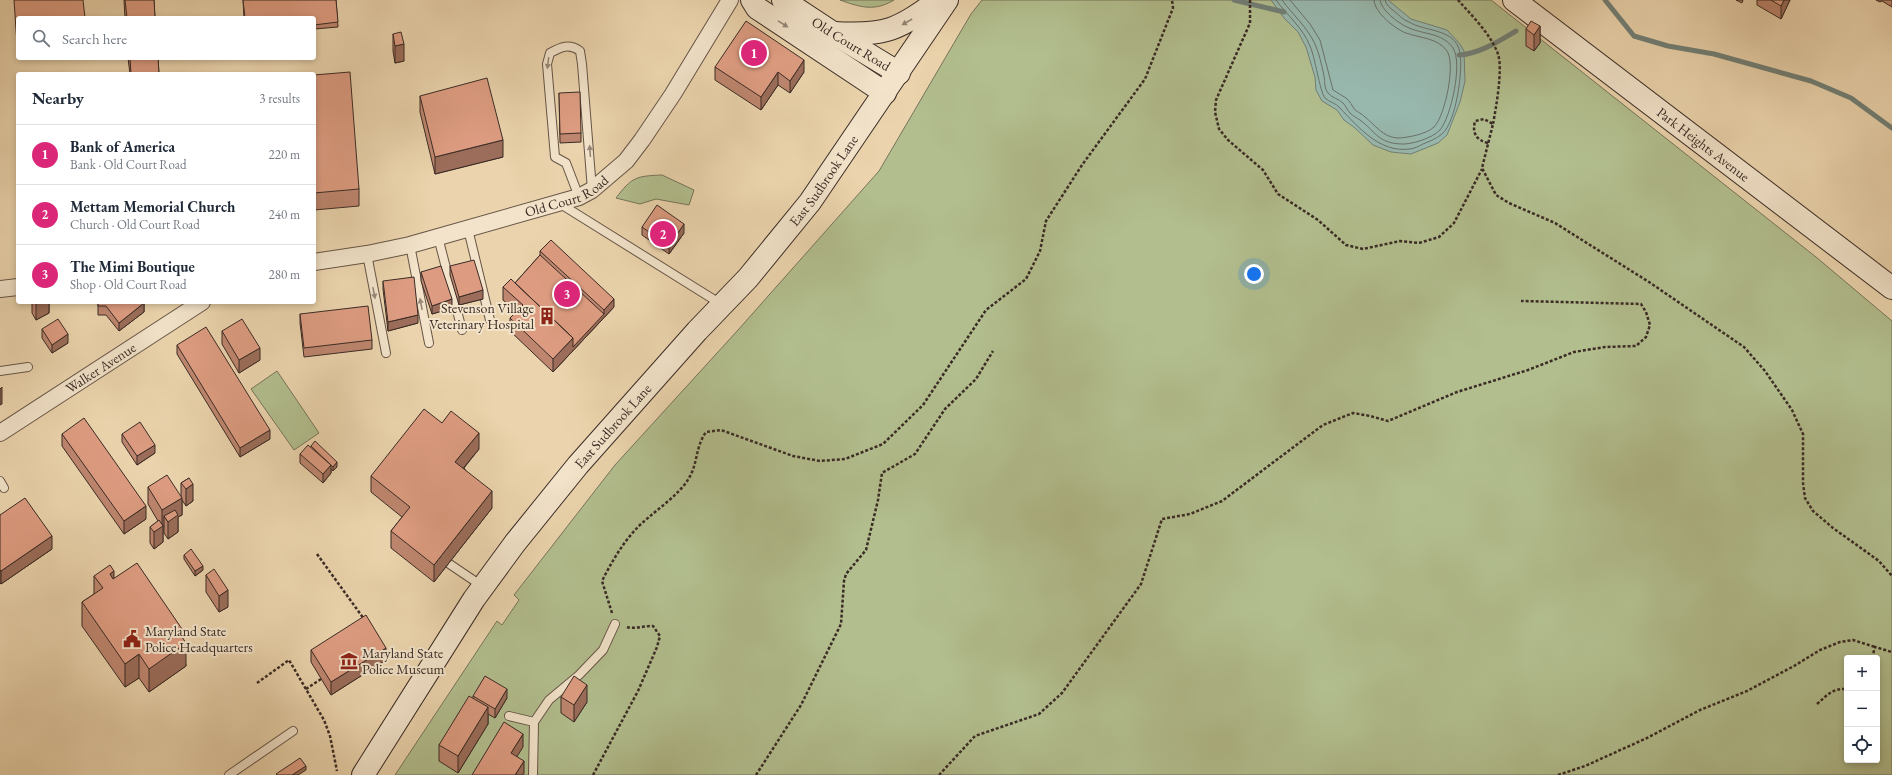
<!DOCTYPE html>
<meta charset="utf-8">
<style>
body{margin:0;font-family:"EB Garamond",serif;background:#f2f2f3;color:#1f2937}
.controls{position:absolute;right:12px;bottom:12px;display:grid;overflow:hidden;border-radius:4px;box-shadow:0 2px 6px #0003}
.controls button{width:36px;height:36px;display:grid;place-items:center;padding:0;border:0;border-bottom:1px solid #e0e1e3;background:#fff;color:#1f2937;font:20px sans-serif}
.you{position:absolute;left:1254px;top:274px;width:14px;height:14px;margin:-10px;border:3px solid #fff;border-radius:50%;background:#1a73e8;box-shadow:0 0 0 6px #1a73e833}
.badge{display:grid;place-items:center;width:26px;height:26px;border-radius:50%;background:#db2777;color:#fff;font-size:13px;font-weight:700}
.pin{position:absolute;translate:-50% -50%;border:2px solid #fff;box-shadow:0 1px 4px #0006}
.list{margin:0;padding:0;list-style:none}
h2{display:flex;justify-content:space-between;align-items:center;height:52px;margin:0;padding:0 16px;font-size:17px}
h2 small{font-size:13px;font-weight:400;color:#747a83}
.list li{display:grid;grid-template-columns:26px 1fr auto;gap:12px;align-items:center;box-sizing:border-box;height:60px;padding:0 16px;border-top:1px solid #e0e1e3}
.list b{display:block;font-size:15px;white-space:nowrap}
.list p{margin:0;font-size:13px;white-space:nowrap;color:#747a83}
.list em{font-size:13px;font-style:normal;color:#747a83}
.icon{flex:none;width:22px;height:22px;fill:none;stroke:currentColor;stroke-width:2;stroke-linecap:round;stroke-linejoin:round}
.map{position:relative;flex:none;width:1892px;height:775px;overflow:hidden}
.search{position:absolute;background:#fff;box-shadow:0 2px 6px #0003;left:16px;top:16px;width:300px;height:44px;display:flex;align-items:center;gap:10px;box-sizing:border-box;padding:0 14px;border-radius:4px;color:#747a83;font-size:15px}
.panel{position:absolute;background:#fff;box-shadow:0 2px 6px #0003;left:16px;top:72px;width:300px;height:232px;border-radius:4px}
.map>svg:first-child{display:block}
</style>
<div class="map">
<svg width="1892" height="775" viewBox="0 0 1892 775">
<rect width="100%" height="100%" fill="#ebd4ad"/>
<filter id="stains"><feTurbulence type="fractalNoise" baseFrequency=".005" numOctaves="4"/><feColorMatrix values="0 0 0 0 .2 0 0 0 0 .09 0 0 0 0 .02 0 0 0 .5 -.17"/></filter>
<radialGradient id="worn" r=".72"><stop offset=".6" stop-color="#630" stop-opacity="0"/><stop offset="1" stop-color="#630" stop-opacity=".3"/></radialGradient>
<path fill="#b2be8e" stroke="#76745a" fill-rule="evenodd" d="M840 0H894C874 12 860 7 840 0Z
M982 0H1491L1816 257 1892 321V775H395L497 621 502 625 519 600 514 595 615 465 738 330 879 171 971 14ZM1847 658H1877V760H1847Z
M662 175 694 190 689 205 656 199 640 204 616 198C632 177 636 176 662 175Z
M277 371 319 433 294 450 251 389Z"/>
<path fill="#98b8ae" stroke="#728077" d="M1271 0H1388L1411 19 1447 30 1460 44 1464 51 1465 81 1460 102 1447 135 1438 143 1411 154 1391 152 1373 145 1355 128 1344 120 1337 110 1322 101 1316 90 1315 77 1306 47 1298 32 1284 18Z"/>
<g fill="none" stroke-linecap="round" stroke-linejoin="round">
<path stroke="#69726a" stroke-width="1" d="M1276 0C1287 15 1303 28 1310 46 1315 57 1320 92 1325 98 1329 102 1336 103 1340 108 1358 127 1380 153 1409 149 1414 149 1419 146 1423 144 1430 141 1436 139 1442 134 1456 122 1463 72 1460 53 1456 28 1425 32 1409 22 1403 20 1399 15 1394 11 1390 8 1386 5 1385 0
M1282 0C1293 15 1307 27 1315 44 1319 53 1322 66 1324 76 1325 82 1324 88 1328 93 1332 98 1339 99 1343 103 1346 106 1347 110 1350 113 1353 116 1357 118 1360 120 1376 132 1378 143 1401 144 1410 145 1433 138 1440 130 1451 117 1463 63 1453 48 1442 32 1423 35 1407 27 1398 23 1381 10 1380 0
M1290 0 1310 24 1320 40 1333 90C1337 93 1342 95 1346 98 1350 101 1352 106 1355 110 1358 112 1362 114 1365 117 1375 125 1383 137 1397 138 1407 138 1427 134 1434 127 1445 116 1456 64 1447 51 1438 38 1420 38 1406 33 1395 29 1374 12 1374 0"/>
<path stroke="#728077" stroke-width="5" d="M1234 0 1284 12
M1605 0 1634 36 1668 46 1714 54 1811 81 1851 98 1892 128
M1459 55C1479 54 1499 41 1516 31"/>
<g stroke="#665547" stroke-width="10">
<path id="lane" d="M579 197 566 163 555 157 547 64 550 53C561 47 569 43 580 51L582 64 592 190
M559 203 721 304
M468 229 490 320
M438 237 462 330
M410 245 429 343
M367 254 386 353
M0 371 28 367
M0 481 4 488
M448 563 482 586
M509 716 534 722
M229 775 293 731
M533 775 534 722 549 700 579 675 603 650 615 624"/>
</g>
<g stroke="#665547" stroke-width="18">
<g id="street">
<path id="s1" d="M314 262 367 254 410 245 579 197 592 190 626 161 642 140 673 94 730 0"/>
<path d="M0 289 18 287"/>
<path id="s2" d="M0 433 202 302"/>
</g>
</g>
<g stroke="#3a2b25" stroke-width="24">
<g id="secondary">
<path d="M752 0 757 8 885 93"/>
<path id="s3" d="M783 0 833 33 899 73"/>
<path id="s4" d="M1514 0 1892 288"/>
<path d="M834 33C887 36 897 30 939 0"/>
<path id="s5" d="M363 775 474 599 515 543 578 465 697 331 748 278 810 202 947 0"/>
</g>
</g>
<path stroke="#3a2b25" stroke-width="2.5" stroke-dasharray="3 2" stroke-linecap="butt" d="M1250 0V23L1216 100 1215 112 1219 129 1228 140 1263 170 1278 194 1318 220 1346 245 1363 249 1400 241 1419 243 1439 237 1454 223 1482 169
M1458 0C1472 16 1490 33 1498 54 1503 69 1496 108 1493 124
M1488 143C1476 140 1472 133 1475 121L1484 119 1493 124 1482 168 1496 195 1509 203 1555 223 1649 282 1744 347 1765 371 1792 410 1803 434V483L1805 498 1813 511 1833 528 1879 561 1892 576
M317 554 364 619
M612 613 602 581C611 563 622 544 636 529 650 514 679 496 689 478 698 463 695 448 706 432L721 430 793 456 820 461 845 459 883 444 923 405 986 310 1026 279 1040 251 1046 221 1082 165 1145 79 1173 8 1172 0
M1872 658 1875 647 1892 652
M1877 676 1879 685 1877 689
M257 683 289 660 324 720 330 736 337 771
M306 689 321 679
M1817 704C1827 695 1833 688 1847 689
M593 775 638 691 657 647 660 636 653 626C644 626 635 629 626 627
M756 775 801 705 841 624 844 581 846 574 866 550 878 500 882 473 915 454 945 409 976 379 993 351
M939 775 975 736 1039 714 1062 693 1141 584 1162 519 1190 514 1222 501 1323 425 1353 413 1370 416 1388 421 1457 392 1528 370 1574 352 1605 347 1636 346 1646 337 1650 325 1646 312 1641 304 1521 301
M1558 775 1585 766 1647 738 1700 710 1747 691 1794 666 1820 650 1840 642 1853 640 1875 647"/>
<use href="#lane" stroke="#f2e3ca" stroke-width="8"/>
<use href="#street" stroke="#f2e3ca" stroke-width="16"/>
<use href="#secondary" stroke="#f2e3ca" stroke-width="22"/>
</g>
<path fill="#be866f" stroke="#3a2b25" d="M124 0H154L155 18H125Z
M243 0H336L338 27 314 29V18H244Z
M1736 0H1743L1742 3Z
M1757 0H1790L1781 19 1757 5Z
M1876 0H1892V7L1882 1 1880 2Z
M1540 26V43L1534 51 1526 46V29Z
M393 34 404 61 395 63 393 51Z
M128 58H158L159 74H130Z
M715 67 804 72 790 93 778 85 761 110 715 80Z
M314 75 359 189V206L314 210Z
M559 93 581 133V142L560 143Z
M420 96 503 157 435 174 420 112Z
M642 227 684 233 669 254 642 235Z
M540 251 614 307 553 372 510 331V318L516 312 503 300V287L515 283 540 255Z
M450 266 483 299 459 305 450 275Z
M421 272 452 308 432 314 421 281Z
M383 281 418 323 388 331 383 289Z
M32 302H49V313L36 320 32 313Z
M98 302H144V312L119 331 106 315H98Z
M300 314 372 340V349L304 357 300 323Z
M42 329 68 343 52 353 42 338Z
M222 331 260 360 239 373 222 344Z
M177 345 270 439 240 457 177 354Z
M442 423 479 449 464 468 492 508 434 582 391 548V531L402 517 371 492V476Z
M62 434 146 519 124 534 62 446Z
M122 434 155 453 137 465 122 442Z
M311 446 337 467 333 471 331 469V473L323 483 300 463V454L311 447Z
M189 478 193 501 186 506 182 500V515L178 517V532L168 539 164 533V526H163V542L154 549 150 543V527L158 521 148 504V487L181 497V483Z
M0 515 52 549 1 584 0 583Z
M184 555 203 570 195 576 184 559Z
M206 575 228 607 219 612 206 592Z
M94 576 114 579 182 637 186 666 149 692 139 678 125 687 82 626V602L94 594Z
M311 650 386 660 331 695 311 662Z
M473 696 507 698 495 718 488 714V724L458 773 439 761V745L473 698Z
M561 697 587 702 574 722 561 713Z"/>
<path fill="#9b6d5a" stroke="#3a2b25" d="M1784 0H1790L1781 19V6Z
M1540 26V43L1534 51V35Z
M404 44V61L395 63V46Z
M804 60V72L790 93V81Z
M778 72V85L761 110V97Z
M503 140V157L435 174V157Z
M684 224V233L669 254V246Z
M483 290V299L459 305V297Z
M452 299V308L432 314V306Z
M614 299V307L553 372V359L573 338 604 314V310Z
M39 302H49V313L36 320V304Z
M144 303V312L119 331V323Z
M418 315V323L388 331V322Z
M68 334V343L52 353V345Z
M260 348V360L239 373V360Z
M2 387V404L0 405V389Z
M270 430V439L240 457V448Z
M479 433V449L455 478V462Z
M155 445V453L137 465V456Z
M337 462V467L333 471V467Z
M331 465V473L323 483V474Z
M193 484V501L186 506V489Z
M492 491V508L434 582V565Z
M182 498V515L178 517V532L168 539V522L164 516V526H163V542L154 549V532L162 526V510Z
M146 506V519L124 534V521Z
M52 536V549L1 584V571Z
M203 566V570L195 576V571Z
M114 571V594L110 574Z
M228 590V607L219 612V596Z
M182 629V646L186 643V666L149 692V669L178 631Z
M386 648V660L331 695V682Z
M139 654V678L125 687V664Z
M587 685V702L574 722V705Z
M507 689V698L495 718V709Z
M488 707V724L458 773V756Z
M523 734V747L511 766V753Z
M524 761V773L523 775H515Z
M306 766V770L298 775H292Z"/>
<path fill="#dd9c81" stroke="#3a2b25" d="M14 0H83L85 18H18V44H17Z
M125 0H154L155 18H127Z
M243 0H336L338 22 314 25V18H245Z
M1771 0H1784L1781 6Z
M746 21 804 60 790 81 778 72 761 97 715 67Z
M1531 21 1540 26 1534 35 1526 29Z
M401 32 404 44 395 46 393 34Z
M130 58H158L159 74H131Z
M350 72 359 189 314 193V157H315L314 144V75Z
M487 78 503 140 435 157 420 96Z
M580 92 581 133 560 134 559 93Z
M657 205 684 224 669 246 642 227Z
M551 240 614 299 604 310 540 251Z
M540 255 604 314 573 347V338L515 283Z
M474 260 483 290 459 297 450 266Z
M441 266 452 299 432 306 421 272Z
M414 277 418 315 388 322 383 281Z
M511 279 573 338 553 359 510 318 523 305 503 287Z
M98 302H144V303L119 323 106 306H98Z
M368 306 372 340 304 348 300 314Z
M58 319 68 334 52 345 42 329Z
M242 319 260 348 239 360 222 331Z
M206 327 270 430 240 448 177 345Z
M424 409 442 423 451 411 479 433 455 462 492 491 434 565 391 531 410 507 371 476Z
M84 418 146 506 124 521 62 434Z
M140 422 155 445 137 456 122 434Z
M315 441 337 462 333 467 311 446Z
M308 445 331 465 323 474 300 454Z
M167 475 182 498 162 510 148 487Z
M189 478 193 484 186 489 181 483Z
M25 498 52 536 1 571 0 570V515Z
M175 510 178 515 168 522 164 516Z
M159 520 163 526 154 532 150 527Z
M191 549 203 566 195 571 184 555Z
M137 563 182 629 178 631 186 643 149 669 139 654 125 664 82 602 103 588 94 576 110 565 114 571 110 574 113 579Z
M214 569 228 590 219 596 206 575Z
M366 615 386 648 331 682 311 650Z
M485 676 507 689 495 709 473 696Z
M574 676 587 685 574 705 561 697Z
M469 696 488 707 458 756 439 745Z
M504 722 523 734 511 753 524 761 515 775H472Z
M300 758 306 766 292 775H277L276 774Z"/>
<defs><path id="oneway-solid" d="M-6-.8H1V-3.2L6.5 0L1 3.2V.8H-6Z"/></defs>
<g fill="#968778">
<use href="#oneway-solid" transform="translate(907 22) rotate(150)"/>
<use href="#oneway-solid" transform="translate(783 24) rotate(32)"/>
<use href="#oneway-solid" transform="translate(548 63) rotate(97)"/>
<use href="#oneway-solid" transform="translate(590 151) rotate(-94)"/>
<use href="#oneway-solid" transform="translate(374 293) rotate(79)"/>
<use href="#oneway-solid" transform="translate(421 304) rotate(-101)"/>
</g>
<defs>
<g id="building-bare" transform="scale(1.38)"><path d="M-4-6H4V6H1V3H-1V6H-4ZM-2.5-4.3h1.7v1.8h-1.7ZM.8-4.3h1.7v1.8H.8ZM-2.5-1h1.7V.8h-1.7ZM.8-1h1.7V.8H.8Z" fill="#8f2418" stroke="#f2e3ca" stroke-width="2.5" paint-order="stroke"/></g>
<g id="civic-bare" transform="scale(1.38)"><path d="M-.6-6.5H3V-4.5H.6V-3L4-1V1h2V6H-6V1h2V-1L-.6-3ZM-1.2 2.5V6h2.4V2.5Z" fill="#8f2418" stroke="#f2e3ca" stroke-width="2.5" paint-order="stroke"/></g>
<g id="museum-bare" transform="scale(1.38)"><path d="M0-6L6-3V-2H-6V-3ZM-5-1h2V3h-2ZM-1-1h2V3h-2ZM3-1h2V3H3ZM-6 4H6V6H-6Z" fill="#8f2418" stroke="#f2e3ca" stroke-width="2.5" paint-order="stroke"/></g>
</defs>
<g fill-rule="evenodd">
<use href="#building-bare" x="547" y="316"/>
<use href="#civic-bare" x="132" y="639"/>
<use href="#museum-bare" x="349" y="661"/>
</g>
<g text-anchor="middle" stroke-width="4" stroke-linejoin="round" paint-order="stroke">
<g font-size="14" fill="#3a2b25" stroke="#f2e3ca">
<text dy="5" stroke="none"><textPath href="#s3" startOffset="81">Old Court Road</textPath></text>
<text dy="5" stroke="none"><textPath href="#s4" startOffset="238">Park Heights Avenue</textPath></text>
<text dy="5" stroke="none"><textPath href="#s5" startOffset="754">East Sudbrook Lane</textPath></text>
<text dy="5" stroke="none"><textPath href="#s1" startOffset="262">Old Court Road</textPath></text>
<text dy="5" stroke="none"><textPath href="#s2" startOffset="120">Walker Avenue</textPath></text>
<text dy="5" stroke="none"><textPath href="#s5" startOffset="430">East Sudbrook Lane</textPath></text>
</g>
<g font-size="14" fill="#3a2b25" stroke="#f2e3ca" text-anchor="start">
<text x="534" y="313" text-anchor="end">Stevenson Village<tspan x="534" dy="16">Veterinary Hospital</tspan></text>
<text x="145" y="636">Maryland State<tspan x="145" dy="16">Police Headquarters</tspan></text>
<text x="362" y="658">Maryland State<tspan x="362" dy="16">Police Museum</tspan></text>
</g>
</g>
<rect width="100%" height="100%" filter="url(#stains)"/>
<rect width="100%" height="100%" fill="url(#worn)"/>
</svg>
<div class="controls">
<button>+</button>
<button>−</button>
<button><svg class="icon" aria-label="locate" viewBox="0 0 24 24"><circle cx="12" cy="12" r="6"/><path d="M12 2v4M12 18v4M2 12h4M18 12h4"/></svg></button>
</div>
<div class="you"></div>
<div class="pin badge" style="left:754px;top:53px">1</div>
<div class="pin badge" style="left:663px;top:234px">2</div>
<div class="pin badge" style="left:567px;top:294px">3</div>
<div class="search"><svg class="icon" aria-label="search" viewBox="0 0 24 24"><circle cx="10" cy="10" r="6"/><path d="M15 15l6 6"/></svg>Search here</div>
<section class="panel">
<h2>Nearby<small>3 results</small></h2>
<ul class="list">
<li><span class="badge">1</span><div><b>Bank of America</b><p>Bank · Old Court Road</p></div><em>220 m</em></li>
<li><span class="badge">2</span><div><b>Mettam Memorial Church</b><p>Church · Old Court Road</p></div><em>240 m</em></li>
<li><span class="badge">3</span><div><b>The Mimi Boutique</b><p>Shop · Old Court Road</p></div><em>280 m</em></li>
</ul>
</section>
</div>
